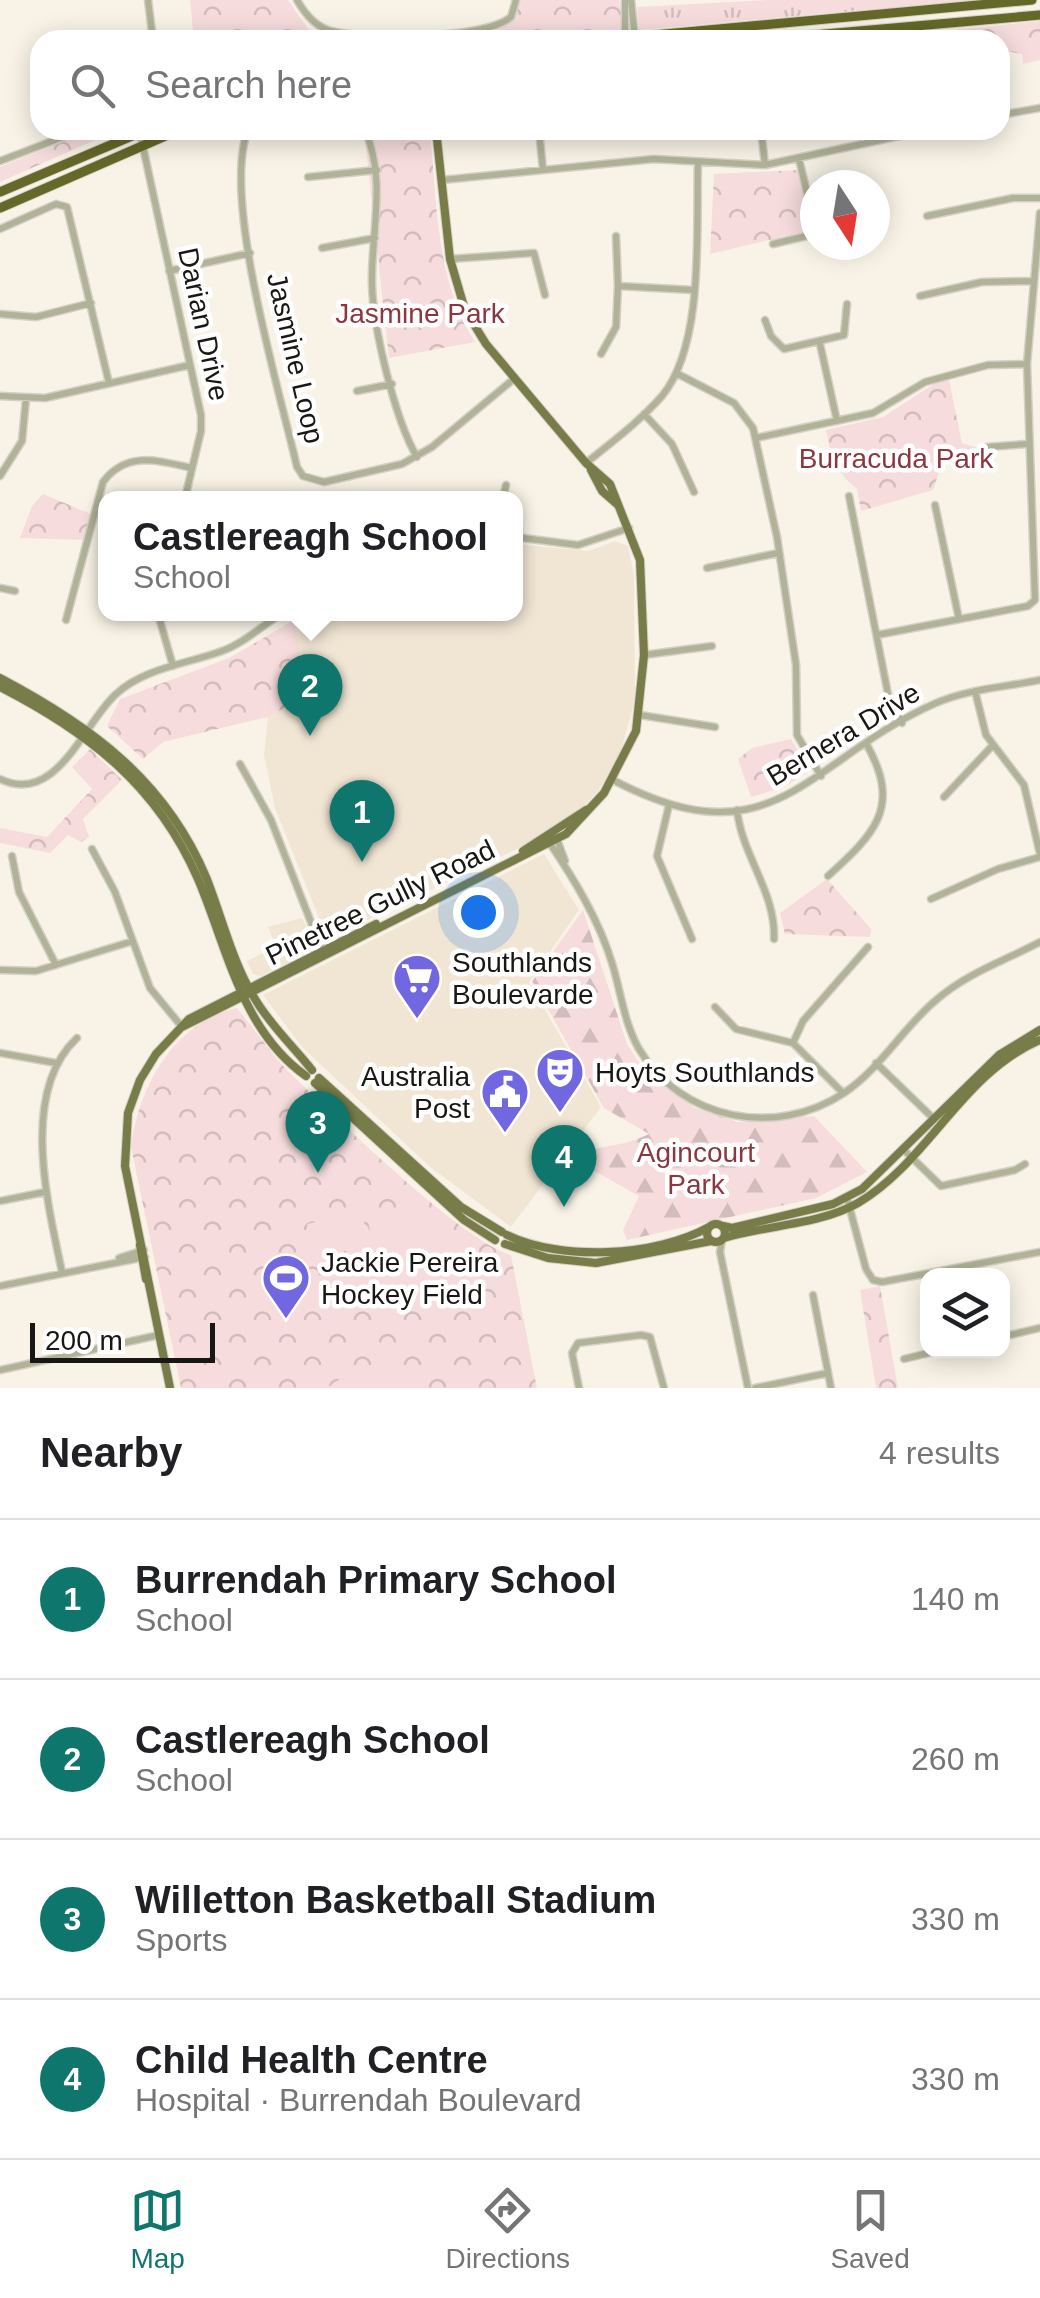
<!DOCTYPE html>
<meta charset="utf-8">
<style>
body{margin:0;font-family:Arial,sans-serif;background:#f6f6f6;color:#202124}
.controls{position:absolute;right:30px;bottom:30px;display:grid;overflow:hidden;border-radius:20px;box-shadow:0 5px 25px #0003}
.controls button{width:90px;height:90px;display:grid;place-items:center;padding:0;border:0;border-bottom:2px solid #e0e0e0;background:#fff;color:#202124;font:50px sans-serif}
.compass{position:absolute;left:800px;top:170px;width:90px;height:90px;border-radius:50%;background:#fff;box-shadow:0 5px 25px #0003;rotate:168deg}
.scale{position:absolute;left:30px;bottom:25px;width:185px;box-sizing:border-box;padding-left:10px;border:5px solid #191713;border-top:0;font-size:28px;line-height:35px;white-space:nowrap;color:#191713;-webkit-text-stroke:8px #fff;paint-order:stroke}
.you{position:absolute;left:478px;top:912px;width:35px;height:35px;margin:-25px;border:8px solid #fff;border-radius:50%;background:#1a73e8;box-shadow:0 0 0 15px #1a73e833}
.badge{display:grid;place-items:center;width:65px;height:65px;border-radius:50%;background:#0f766e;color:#fff;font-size:32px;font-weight:700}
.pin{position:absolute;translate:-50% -82px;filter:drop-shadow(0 2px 5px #0008)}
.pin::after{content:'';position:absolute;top:52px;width:35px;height:30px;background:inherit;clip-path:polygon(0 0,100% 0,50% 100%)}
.popup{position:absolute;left:98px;top:491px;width:425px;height:130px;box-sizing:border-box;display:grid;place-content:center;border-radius:20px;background:#fff;filter:drop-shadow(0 2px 8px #0005);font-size:32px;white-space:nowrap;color:#757577}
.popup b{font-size:38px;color:#202124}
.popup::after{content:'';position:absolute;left:50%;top:100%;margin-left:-20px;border:20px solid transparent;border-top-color:#fff}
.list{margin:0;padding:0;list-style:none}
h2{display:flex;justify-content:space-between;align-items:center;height:130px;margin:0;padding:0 40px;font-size:42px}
h2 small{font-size:32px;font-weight:400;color:#757577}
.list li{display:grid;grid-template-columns:65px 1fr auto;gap:30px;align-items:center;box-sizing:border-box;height:160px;padding:0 40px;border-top:2px solid #e0e0e0}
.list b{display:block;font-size:38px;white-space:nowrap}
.list p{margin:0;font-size:32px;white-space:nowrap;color:#757577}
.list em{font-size:32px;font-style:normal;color:#757577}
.icon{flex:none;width:55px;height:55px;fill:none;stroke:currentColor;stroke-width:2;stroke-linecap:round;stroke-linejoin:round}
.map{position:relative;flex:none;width:1040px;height:1388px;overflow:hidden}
.search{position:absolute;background:#fff;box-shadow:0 5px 25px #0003;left:30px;right:30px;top:30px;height:110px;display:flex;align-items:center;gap:25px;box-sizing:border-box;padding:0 35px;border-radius:30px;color:#757577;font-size:38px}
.sheet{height:770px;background:#fff}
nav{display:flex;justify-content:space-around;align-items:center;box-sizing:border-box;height:140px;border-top:2px solid #e0e0e0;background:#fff;font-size:28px;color:#757577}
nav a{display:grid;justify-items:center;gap:5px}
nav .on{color:#0f766e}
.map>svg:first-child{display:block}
</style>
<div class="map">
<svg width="1040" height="1388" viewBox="0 0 1040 1388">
<defs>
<pattern id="grass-tufts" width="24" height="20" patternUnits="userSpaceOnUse" patternTransform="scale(2.5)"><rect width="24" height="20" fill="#f6dcdc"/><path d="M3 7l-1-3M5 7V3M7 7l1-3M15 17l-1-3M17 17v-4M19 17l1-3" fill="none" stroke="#d2bcbc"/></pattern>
<pattern id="forest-firs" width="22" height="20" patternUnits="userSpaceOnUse" patternTransform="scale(2.5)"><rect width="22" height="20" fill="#f6dcdc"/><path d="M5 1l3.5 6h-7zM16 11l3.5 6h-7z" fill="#d2bcbc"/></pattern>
<pattern id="park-crowns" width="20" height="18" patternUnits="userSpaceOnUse" patternTransform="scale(2.5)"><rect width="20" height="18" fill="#f6dcdc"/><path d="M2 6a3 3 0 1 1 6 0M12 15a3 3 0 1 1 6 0" fill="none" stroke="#d2bcbc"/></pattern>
</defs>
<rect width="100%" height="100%" fill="#f9f3e7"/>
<path fill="#f1e6d4" d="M615 541 628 546 634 576 635 700 619 757 598 791 581 809 534 841 334 936 325 933 275 808 264 755 268 717 290 705 308 706 292 614H515V544L589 551Z
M544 854 579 910 529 982 601 1107 511 1227 430 1167 302 1047 263 995Z
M302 918 315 945 312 951 260 976 253 974 247 961 276 946 268 927Z"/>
<path fill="url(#grass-tufts)" d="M769 0H976L639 30 637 7Z"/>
<path fill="url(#forest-firs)" d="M583 910 627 1044 643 1069 695 1108 738 1122 814 1116 867 1172 816 1198 627 1240 623 1230 639 1196 589 1168 554 1175C587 1138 607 1154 649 1134L604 1108 532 981Z"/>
<path fill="url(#park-crowns)" d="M190 0H288L311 33 354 40 491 33 506 25 519 0H619L624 29 517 40H194Z
M1040 21V60L1023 64 1022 54 1000 50V40L973 36 856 40Z
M93 130H118L0 182V167Z
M364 130H430C437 201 435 280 475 342L389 358Z
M798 170 812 230 710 254 714 174Z
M949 380 962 443 978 448 979 456 942 464 933 490 861 511 857 489C837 473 831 458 826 430L883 417 937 382Z
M43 494 91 514 85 540 20 538 32 506Z
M294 620 308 706 290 705 268 717 163 742 143 759 107 726 120 699 229 658Z
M791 739 810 771 782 788 751 797 738 759 752 748Z
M90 749 122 780 83 819 89 837 81 842 68 835 50 853 0 843V828L47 837 92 789 72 767Z
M827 879 872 930 869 937 785 934 780 913Z
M237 1008C255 1030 272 1055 291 1074 333 1115 462 1241 511 1255L537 1388H181L131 1147C138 1089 173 1022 237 1008Z
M880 1286 898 1388H876L860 1290Z"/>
<path fill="#f6dcdc" d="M427 1206 434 1238 464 1232 471 1265 382 1284 367 1217Z
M362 1212 369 1246 314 1257 307 1224Z
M369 1251 377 1284 341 1292 334 1258Z
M371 1368 395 1372 418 1388H327L350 1372Z"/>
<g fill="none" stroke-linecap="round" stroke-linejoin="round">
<g stroke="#d5d0c5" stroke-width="9">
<path id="minor" d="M148 0 153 40
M297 0C305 14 316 27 331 31 367 40 483 40 511 17L516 0
M625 0V39
M631 0 635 38
M92 40 153 35
M1000 115 1040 108
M248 130C221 197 280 392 297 467L303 476 324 482 402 464 432 447 515 378
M365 130C387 181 371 231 372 284 373 328 395 420 417 457
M539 130 543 170
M761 130 765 165
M865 130 868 143
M140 133 201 415V431L185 498
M799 159 815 227
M0 161 81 130
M308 177 377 170
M442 180 654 159 765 165 927 130
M927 216 1013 198H1040
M0 229 56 204 67 207 109 383
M616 236 618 286
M773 244 815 234
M322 248 375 238
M450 259 534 253 545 295
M169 271 250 253
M920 296 982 282 1032 281
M0 314 36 317 91 303
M338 320 375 313
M765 320 771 336 784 349 844 335 847 304
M820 344 837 421
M601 354 616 327 618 286 693 290
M676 373 734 403 753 428 777 537 796 665 797 735 821 776
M357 391 392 384
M0 396 45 398 190 365
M644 414 672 444 694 492
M756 438 873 413 925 382 988 365 1027 364
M987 447 1027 444
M586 463C612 442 640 421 662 396 705 344 696 228 698 162
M0 476 22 441 26 399
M849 496 889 699 902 723
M503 498 506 485
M935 505 959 619
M515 537 578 545 629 528
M707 568 778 553
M0 588 15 591
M158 614 173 666
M66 620 103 482C127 450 159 461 192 468
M877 635 1028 606 1035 600 1027 364 1040 213
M644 655 712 646
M975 691 986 735 1024 785 1040 854
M640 715 715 727
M240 764 271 820 323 953
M0 779C56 806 83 725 115 695 143 668 187 664 222 651 242 644 258 629 275 618
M613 780C775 865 806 760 936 703 969 689 1005 687 1040 680
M944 797 992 746
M669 805 657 856 692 939
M737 810C742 856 776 892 774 939
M555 834 565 861
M549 842C574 879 599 920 612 963 621 992 624 1023 639 1049 682 1121 776 1138 844 1093 880 1069 902 1029 935 1001 967 973 1004 961 1040 942
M92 849 115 892 150 988 182 1027
M12 856 19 892 56 965
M828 876C874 834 902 808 867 745
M931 899 998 869 1040 857
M0 970 36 971 133 941
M715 1007 736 1029 793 1043 843 1093
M793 1043 803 1021 868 947
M0 1053 56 1063
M876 1063 934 1119
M903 1149 941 1186 1015 1170 1025 1164
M847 1198 866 1269 873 1280 882 1282 1040 1252
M0 1201 45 1192
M722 1240 720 1252 748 1388
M119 1258 144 1250
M62 1272C48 1205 19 1092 77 1038
M0 1286 145 1257
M813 1295 831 1388
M1002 1337 1040 1328
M904 1359 941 1350
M0 1370 159 1335
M579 1388 572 1353 578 1343 641 1335 650 1337 664 1388
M755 1388 828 1373"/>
</g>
<g stroke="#d5d0c5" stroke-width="10">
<path id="major" d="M591 470 602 491 618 505
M0 678C91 726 165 780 206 877 222 917 232 962 255 999 271 1026 293 1046 312 1070
M0 687C88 732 157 785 198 879 227 947 241 1030 306 1076
M523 851 586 810
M182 1027 566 834 604 793 636 731 644 655 640 560 610 484 586 463 486 344 465 310 450 259 436 130
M319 1078 461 1207 502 1232
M315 1083 464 1220 495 1240
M707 1233a9 9 0 1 1 18 0a9 9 0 1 1-18 0Z
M723 1226 732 1228 833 1204 862 1189 999 1055 1040 1030
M507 1235C561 1261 655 1257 709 1227
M724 1238C767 1225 819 1225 858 1203 929 1161 962 1073 1040 1040
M505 1244 548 1258 596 1263 711 1241
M140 1245 146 1279
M170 1388 125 1166 128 1113 140 1080 156 1054 189 1019 376 924"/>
</g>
<g stroke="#d5d0c5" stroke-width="11">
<path id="highway" d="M600 40 1032 0
M756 40 1040 15
M0 192 146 130
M0 208 179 130"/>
</g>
<use href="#minor" stroke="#b0b397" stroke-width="6"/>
<use href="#major" stroke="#787c48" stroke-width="8"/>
<use href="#highway" stroke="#646828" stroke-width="9"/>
</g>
<defs>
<g id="supermarket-pin" transform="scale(2.5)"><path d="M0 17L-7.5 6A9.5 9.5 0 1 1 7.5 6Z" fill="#7067e1" stroke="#fff"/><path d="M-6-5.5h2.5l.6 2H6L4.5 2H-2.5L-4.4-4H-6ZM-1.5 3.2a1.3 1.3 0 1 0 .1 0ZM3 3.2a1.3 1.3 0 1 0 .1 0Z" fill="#fff"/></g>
<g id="theatre-pin" transform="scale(2.5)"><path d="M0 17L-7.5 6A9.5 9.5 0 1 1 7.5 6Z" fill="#7067e1" stroke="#fff"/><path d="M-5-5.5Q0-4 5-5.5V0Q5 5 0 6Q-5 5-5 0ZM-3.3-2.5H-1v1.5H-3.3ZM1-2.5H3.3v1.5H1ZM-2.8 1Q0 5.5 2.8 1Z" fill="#fff"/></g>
<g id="civic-pin" transform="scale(2.5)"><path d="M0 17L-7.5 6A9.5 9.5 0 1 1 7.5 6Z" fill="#7067e1" stroke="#fff"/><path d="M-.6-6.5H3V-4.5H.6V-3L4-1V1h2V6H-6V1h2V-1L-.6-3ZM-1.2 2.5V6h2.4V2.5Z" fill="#fff"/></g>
<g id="stadium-pin" transform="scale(2.5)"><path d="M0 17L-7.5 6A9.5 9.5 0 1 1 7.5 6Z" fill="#7067e1" stroke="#fff"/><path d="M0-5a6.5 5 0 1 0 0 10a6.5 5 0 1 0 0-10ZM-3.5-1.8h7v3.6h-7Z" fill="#fff"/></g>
</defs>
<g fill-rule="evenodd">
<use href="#supermarket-pin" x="417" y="978"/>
<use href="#theatre-pin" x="560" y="1072"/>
<use href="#civic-pin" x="505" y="1092"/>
<use href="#stadium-pin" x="286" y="1278"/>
</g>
<g text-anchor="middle" stroke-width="9" stroke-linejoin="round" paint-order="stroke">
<g font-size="28" fill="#8c373f" stroke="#fff">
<text x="420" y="323">Jasmine Park</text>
<text x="896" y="468">Burracuda Park</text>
<text x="696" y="1162">Agincourt<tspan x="696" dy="32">Park</tspan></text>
</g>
<g font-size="28" fill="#191713" stroke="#fff">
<text transform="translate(204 324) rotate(78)" y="10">Darian Drive</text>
<text transform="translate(296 358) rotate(77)" y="10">Jasmine Loop</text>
<text transform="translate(843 734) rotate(-31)" y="10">Bernera Drive</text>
<text transform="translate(380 902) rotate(-26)" y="10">Pinetree Gully Road</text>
</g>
<g font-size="28" fill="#191713" stroke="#fff" text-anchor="start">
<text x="452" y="972">Southlands<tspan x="452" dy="32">Boulevarde</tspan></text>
<text x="595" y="1082">Hoyts Southlands</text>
<text x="470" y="1086" text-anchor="end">Australia<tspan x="470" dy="32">Post</tspan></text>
<text x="321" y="1272">Jackie Pereira<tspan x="321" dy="32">Hockey Field</tspan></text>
</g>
</g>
</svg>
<div class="controls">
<button><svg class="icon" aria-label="layers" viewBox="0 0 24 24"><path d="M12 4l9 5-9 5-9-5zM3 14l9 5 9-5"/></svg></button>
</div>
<svg class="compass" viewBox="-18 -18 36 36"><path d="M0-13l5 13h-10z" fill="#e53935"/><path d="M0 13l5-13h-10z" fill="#757577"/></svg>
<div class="scale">200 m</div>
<div class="you"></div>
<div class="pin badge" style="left:362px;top:862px">1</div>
<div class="pin badge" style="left:310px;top:736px">2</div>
<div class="popup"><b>Castlereagh School</b>School</div>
<div class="pin badge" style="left:318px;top:1173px">3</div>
<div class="pin badge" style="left:564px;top:1207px">4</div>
<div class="search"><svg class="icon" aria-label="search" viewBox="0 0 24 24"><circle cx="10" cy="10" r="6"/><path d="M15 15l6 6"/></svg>Search here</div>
</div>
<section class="sheet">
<h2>Nearby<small>4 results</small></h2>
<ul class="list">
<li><span class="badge">1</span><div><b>Burrendah Primary School</b><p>School</p></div><em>140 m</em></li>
<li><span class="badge">2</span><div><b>Castlereagh School</b><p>School</p></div><em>260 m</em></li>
<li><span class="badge">3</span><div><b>Willetton Basketball Stadium</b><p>Sports</p></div><em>330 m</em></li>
<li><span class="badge">4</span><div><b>Child Health Centre</b><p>Hospital · Burrendah Boulevard</p></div><em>330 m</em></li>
</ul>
</section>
<nav>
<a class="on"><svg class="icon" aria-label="map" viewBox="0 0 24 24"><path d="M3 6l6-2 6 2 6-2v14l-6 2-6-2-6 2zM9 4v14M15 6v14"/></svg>Map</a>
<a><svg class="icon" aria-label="directions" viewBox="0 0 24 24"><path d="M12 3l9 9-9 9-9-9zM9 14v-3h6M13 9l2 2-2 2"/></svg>Directions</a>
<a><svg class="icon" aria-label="saved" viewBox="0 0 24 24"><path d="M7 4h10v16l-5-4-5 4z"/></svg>Saved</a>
</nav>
